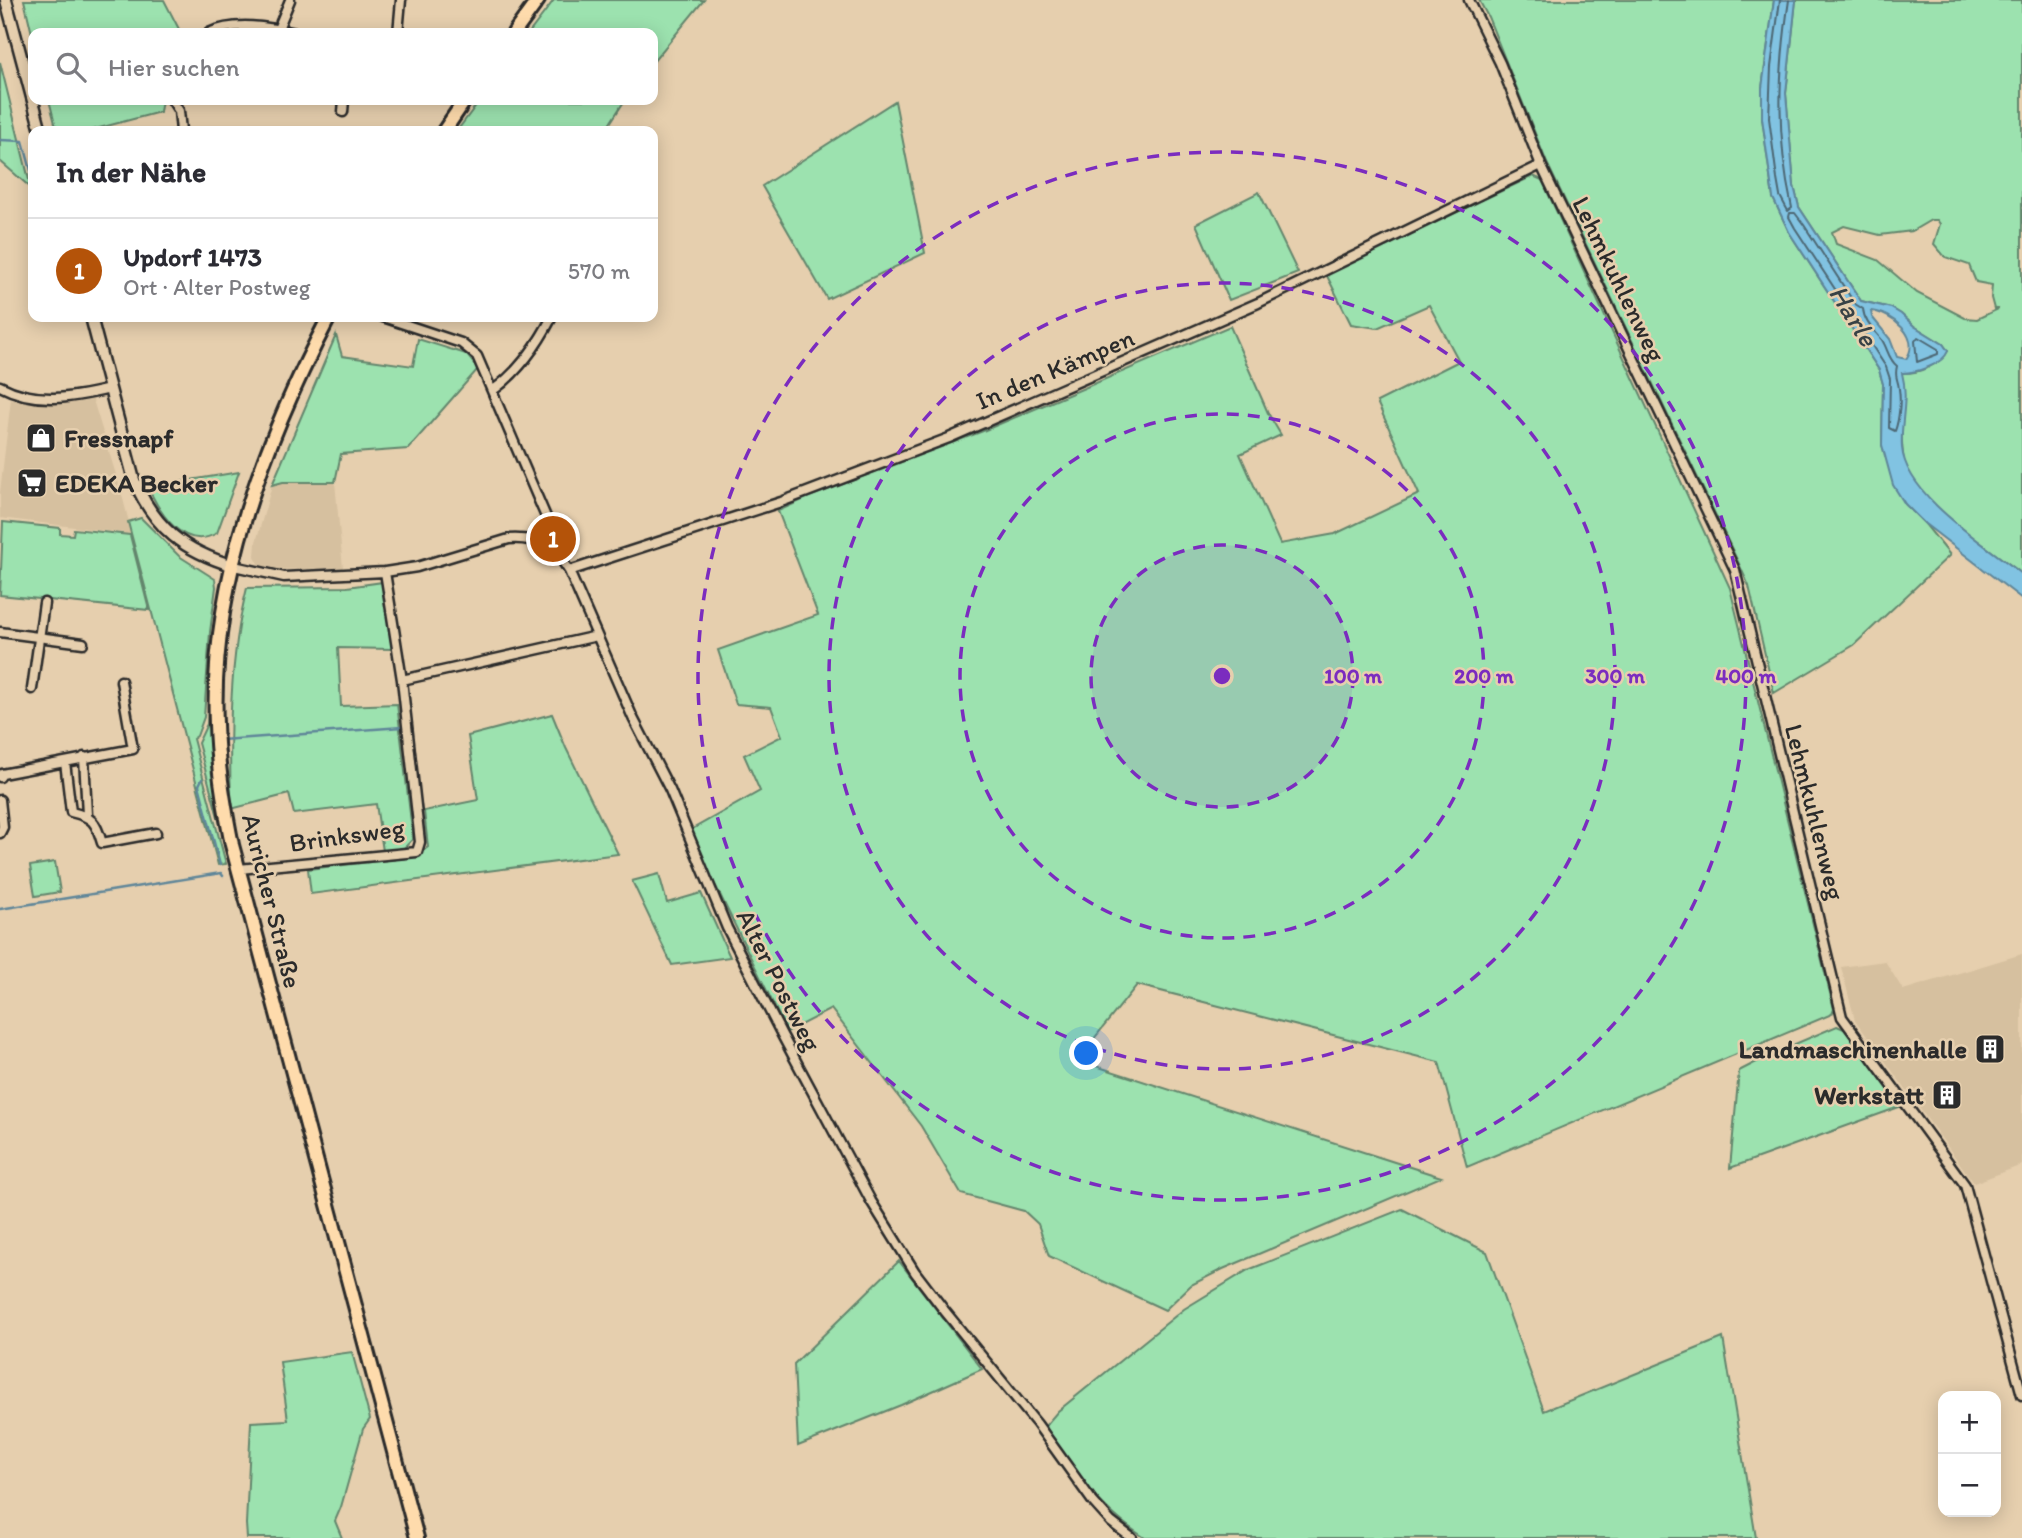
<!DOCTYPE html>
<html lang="de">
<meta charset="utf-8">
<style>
body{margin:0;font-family:Itim,sans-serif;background:#f7f7f7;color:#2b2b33}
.controls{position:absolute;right:21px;bottom:21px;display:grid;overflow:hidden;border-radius:14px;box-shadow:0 4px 18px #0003}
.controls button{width:63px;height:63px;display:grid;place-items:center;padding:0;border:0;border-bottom:2px solid #e1e1e2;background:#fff;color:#2b2b33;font:35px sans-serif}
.you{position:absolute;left:1087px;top:1054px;width:24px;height:24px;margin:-18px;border:5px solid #fff;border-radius:50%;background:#1a73e8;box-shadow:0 0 0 10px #1a73e833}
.badge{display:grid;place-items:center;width:46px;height:46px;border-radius:50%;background:#b45309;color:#fff;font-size:23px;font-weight:700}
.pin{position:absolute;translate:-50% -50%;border:4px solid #fff;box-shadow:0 2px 7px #0006}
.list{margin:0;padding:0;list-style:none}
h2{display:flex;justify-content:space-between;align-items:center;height:91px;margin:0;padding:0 28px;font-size:30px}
h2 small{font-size:23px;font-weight:400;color:#7c7c81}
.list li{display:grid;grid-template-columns:46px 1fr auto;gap:21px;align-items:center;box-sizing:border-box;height:105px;padding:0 28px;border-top:2px solid #e1e1e2}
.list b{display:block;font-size:26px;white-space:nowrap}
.list p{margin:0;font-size:23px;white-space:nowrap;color:#7c7c81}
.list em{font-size:23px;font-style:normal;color:#7c7c81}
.icon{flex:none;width:38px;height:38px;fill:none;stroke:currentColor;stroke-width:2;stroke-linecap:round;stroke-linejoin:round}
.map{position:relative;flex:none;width:2022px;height:1538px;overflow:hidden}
.search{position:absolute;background:#fff;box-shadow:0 4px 18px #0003;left:28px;top:28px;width:630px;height:77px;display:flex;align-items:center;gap:18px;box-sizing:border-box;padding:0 24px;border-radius:14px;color:#7c7c81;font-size:26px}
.panel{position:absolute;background:#fff;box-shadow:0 4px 18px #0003;left:28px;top:126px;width:630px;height:196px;border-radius:14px}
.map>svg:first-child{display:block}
</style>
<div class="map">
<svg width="2022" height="1538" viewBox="0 0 2022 1538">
<rect width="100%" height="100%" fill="#e6cfae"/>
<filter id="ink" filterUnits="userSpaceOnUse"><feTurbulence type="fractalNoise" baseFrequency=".0143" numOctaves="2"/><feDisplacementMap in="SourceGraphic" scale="14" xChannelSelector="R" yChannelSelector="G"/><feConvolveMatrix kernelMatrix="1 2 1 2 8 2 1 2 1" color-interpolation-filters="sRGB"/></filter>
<g filter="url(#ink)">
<path fill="#d6c09f" d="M11 399 64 404 93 400 121 491 132 534 0 518V492Z
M283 482H335L343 568 270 570 258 564 255 556 256 542 272 485Z
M2022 954V1165L1974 1183 1855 1020 1841 967 1885 961 1903 990Z"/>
<path fill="#9ce2af" stroke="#64866d" stroke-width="2" fill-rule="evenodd" d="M24 0H164L181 33H33V38Z
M554 0H704L653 62V33H529Z
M1479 0H1774L1762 88V118L1773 198 1789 232 1879 370 1883 384 1882 445 1905 504 1925 524 1950 555 1854 645 1774 693 1749 586 1739 564 1547 163 1488 17Z
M1796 0H2022V574C1987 546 1921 506 1905 464 1899 445 1902 395 1901 373 1919 374 1939 365 1948 351L1943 344 1914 326 1901 314 1891 308 1861 301 1799 207 1794 186 1786 94ZM1931 220H1937L1940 224 1934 244 1945 257 1969 265 1976 282 1992 285 1991 298 1994 309H1998L1977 319 1965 318 1917 293 1878 260 1836 244 1832 232 1844 226 1880 235 1912 231Z
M0 62 31 188 0 161Z
M49 100H162L160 112 88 131H57Z
M480 100H625L605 131H457Z
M895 101 925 253 827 299 762 186Z
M1533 176 1542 180 1730 588 1834 1009 1832 1014 1467 1167 1439 1062 1137 985 1077 1060 1441 1177 1223 1269 1191 1285 1165 1310 1049 1256 1038 1224 1024 1211 961 1194 921 1126 831 1009 787 1032 689 831 760 791 744 755 782 736 771 707 736 704 718 650 818 615 778 511 809 497 983 431 1230 326 1268 413 1281 435 1240 454 1280 544 1335 534 1419 494 1377 402 1459 361 1429 305 1377 328 1351 324 1326 274Z
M1259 192 1298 273 1229 300 1196 224Z
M336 335 342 356 413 366 418 339 466 354 478 369 408 449 341 454 335 482H283L272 485Z
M239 472 217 533C184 552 160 514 148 487Z
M141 518 179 556 215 579 216 587 210 632 204 717 197 736 193 739 226 864 218 865 128 522Z
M3 522 60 528V534L73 535 74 529 130 535 149 610 0 595Z
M383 582 392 649 338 648 341 706 397 704 413 839 402 850 383 851 376 804 294 814 289 794 231 809C229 736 229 659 247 588L347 587Z
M209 697 217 794 228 854 198 743 207 724Z
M552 714 566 748 618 854 311 894 308 869 415 857 428 847 424 811 478 800 468 736Z
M55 862 60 892 35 896 30 866Z
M659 874 667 903 701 893 730 957 672 965 632 881Z
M1837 1026 1844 1029 1902 1106 1730 1168 1739 1071 1774 1053Z
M1402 1209 1487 1252 1544 1411 1723 1338 1756 1538H1145C1136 1532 1127 1526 1119 1519 1098 1502 1053 1450 1046 1425L1058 1411 1184 1309 1248 1270Z
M899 1261 982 1369 901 1405 798 1446 794 1364Z
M352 1352 370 1419 363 1429 341 1507 335 1521 342 1538H247L246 1524 251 1422 288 1420 280 1362Z"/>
<path fill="#81c3e2" stroke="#5f8699" stroke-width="2" fill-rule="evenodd" d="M1774 0H1796L1786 93 1794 186 1799 207 1861 301 1891 308 1901 314 1914 326 1943 344 1948 351C1943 365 1915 373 1902 373 1909 399 1900 422 1902 448 1906 496 1986 545 2022 574V599L1925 524 1905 504 1893 485 1882 445 1883 384 1879 370 1789 232 1773 198 1762 118V88ZM1871 311C1891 313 1922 337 1906 359L1897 357 1890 339 1872 317Z"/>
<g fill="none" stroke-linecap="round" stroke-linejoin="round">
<path stroke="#4d6874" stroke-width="2" d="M1780 0 1771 67 1769 118 1777 179 1780 196 1788 211 1792 208C1776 135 1778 73 1789 0
M1790 213H1795L1804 225 1855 304 1863 309C1864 322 1874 330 1882 340 1888 349 1888 359 1897 366 1894 378 1898 378 1899 389 1901 401 1899 420 1895 431L1889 428 1890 379 1886 367 1795 228 1789 217Z
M1918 337 1938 349V354L1917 362 1915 341Z"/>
<path stroke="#5f8699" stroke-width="2.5" d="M0 140 23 141 33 178
M411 727 425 842
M221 740 402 727
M202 779 199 785 220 865
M0 909 221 873 223 876"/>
<g stroke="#2b2b2b" stroke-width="13">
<path id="minor" d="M1469 0 1500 63 1541 165 1735 570 1842 1017 1965 1185 2022 1395
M278 29 290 0
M209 33C235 21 269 27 296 33
M398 33 401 0
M172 100 179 111 181 131
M343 112 344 100
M383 317 461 343 477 356 546 517V527L539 541
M0 386C36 405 72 398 110 389
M492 391C519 372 537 346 552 317
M234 566 284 577 385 572 417 567 509 539C536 537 555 547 569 571L633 718 670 790 727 928 782 1035 871 1201 915 1272 944 1310 1037 1424 1093 1502 1111 1522 1132 1538
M569 571 781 502 949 438 1258 303 1541 165
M0 632 83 643
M402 680 597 636
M32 689 44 603
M84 757 87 815
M65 762 71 812C93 817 96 822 102 843L156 833
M0 777 2 774 133 749 121 681
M0 800 3 827 0 833
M239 869 417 852 420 842 402 680 385 572"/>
</g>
<g stroke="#2b2b2b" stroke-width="15">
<path id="tertiary" d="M6 0 41 131
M91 317 134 480C155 529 184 551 234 566"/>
</g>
<g stroke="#2b2b2b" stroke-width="18">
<path id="primary" d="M514 33 538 0
M444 131 465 100
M329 317C265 440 210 583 216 724 217 765 224 805 232 845L417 1538"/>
</g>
<use href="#minor" stroke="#e6cfae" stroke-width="8"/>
<use href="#tertiary" stroke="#e6cfae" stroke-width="10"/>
<use href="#primary" stroke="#fedbac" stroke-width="12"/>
</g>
</g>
<circle cx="1222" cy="676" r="131" fill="#7b2cbf" fill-opacity=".12"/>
<g fill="none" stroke="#7b2cbf" stroke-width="3.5" stroke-dasharray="12 9">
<circle cx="1222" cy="676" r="131"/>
<circle cx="1222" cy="676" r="262"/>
<circle cx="1222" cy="676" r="393"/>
<circle cx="1222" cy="676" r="524"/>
</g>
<defs>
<g id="shop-square" transform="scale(1.575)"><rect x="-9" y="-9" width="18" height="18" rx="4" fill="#2b2b2b" stroke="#e6cfae"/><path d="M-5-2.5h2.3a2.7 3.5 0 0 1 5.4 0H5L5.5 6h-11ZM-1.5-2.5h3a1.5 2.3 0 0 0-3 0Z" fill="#fff"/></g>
<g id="supermarket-square" transform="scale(1.575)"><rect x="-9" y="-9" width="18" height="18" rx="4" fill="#2b2b2b" stroke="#e6cfae"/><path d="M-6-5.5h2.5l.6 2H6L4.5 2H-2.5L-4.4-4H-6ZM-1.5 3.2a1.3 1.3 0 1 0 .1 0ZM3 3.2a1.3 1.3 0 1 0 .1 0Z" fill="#fff"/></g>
<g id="building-square" transform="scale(1.575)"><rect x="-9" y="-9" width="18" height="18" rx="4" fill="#2b2b2b" stroke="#e6cfae"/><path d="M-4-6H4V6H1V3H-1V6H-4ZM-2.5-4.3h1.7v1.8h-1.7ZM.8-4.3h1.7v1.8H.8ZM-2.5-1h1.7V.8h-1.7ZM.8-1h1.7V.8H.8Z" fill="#fff"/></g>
</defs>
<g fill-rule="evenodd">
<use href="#shop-square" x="41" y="438"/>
<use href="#supermarket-square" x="32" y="483"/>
<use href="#building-square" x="1990" y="1049"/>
<use href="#building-square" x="1947" y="1095"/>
</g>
<g text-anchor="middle" stroke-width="5" stroke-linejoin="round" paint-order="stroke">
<g font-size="26" fill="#2b2b2b" stroke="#e6cfae">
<text transform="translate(1619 279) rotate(64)" y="9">Lehmkuhlenweg</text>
<text transform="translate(1055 369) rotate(-23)" y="9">In den Kämpen</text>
<text transform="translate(1815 812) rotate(76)" y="9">Lehmkuhlenweg</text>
<text transform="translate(347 835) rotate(-8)" y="9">Brinksweg</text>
<text transform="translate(272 901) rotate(76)" y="9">Auricher Straße</text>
<text transform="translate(779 980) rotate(63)" y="9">Alter Postweg</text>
</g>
<g font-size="26" font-weight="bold" fill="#2b2b2b" stroke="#e6cfae" text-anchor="start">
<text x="64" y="447">Fressnapf</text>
<text x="55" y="492">EDEKA Becker</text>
<text x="1967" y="1058" text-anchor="end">Landmaschinenhalle</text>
<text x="1924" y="1104" text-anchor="end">Werkstatt</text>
</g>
<g font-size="28" font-style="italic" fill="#384246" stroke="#e6cfae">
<text transform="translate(1854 315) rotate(58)" y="10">Harle</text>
</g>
</g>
<circle cx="1222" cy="676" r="10" fill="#7b2cbf" stroke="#e6cfae" stroke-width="3.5"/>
<g font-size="21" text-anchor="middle" font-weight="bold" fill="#7b2cbf" stroke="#e6cfae" stroke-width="5" stroke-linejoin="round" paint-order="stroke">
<text x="1353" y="683">100 m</text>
<text x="1484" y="683">200 m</text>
<text x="1615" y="683">300 m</text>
<text x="1746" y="683">400 m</text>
</g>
</svg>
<div class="controls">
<button>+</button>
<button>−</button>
</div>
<div class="you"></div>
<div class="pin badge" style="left:553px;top:539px">1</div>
<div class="search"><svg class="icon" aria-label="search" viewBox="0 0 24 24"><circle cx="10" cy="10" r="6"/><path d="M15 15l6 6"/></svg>Hier suchen</div>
<section class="panel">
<h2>In der Nähe<small></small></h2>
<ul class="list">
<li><span class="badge">1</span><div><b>Updorf 1473</b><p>Ort · Alter Postweg</p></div><em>570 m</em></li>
</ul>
</section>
</div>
